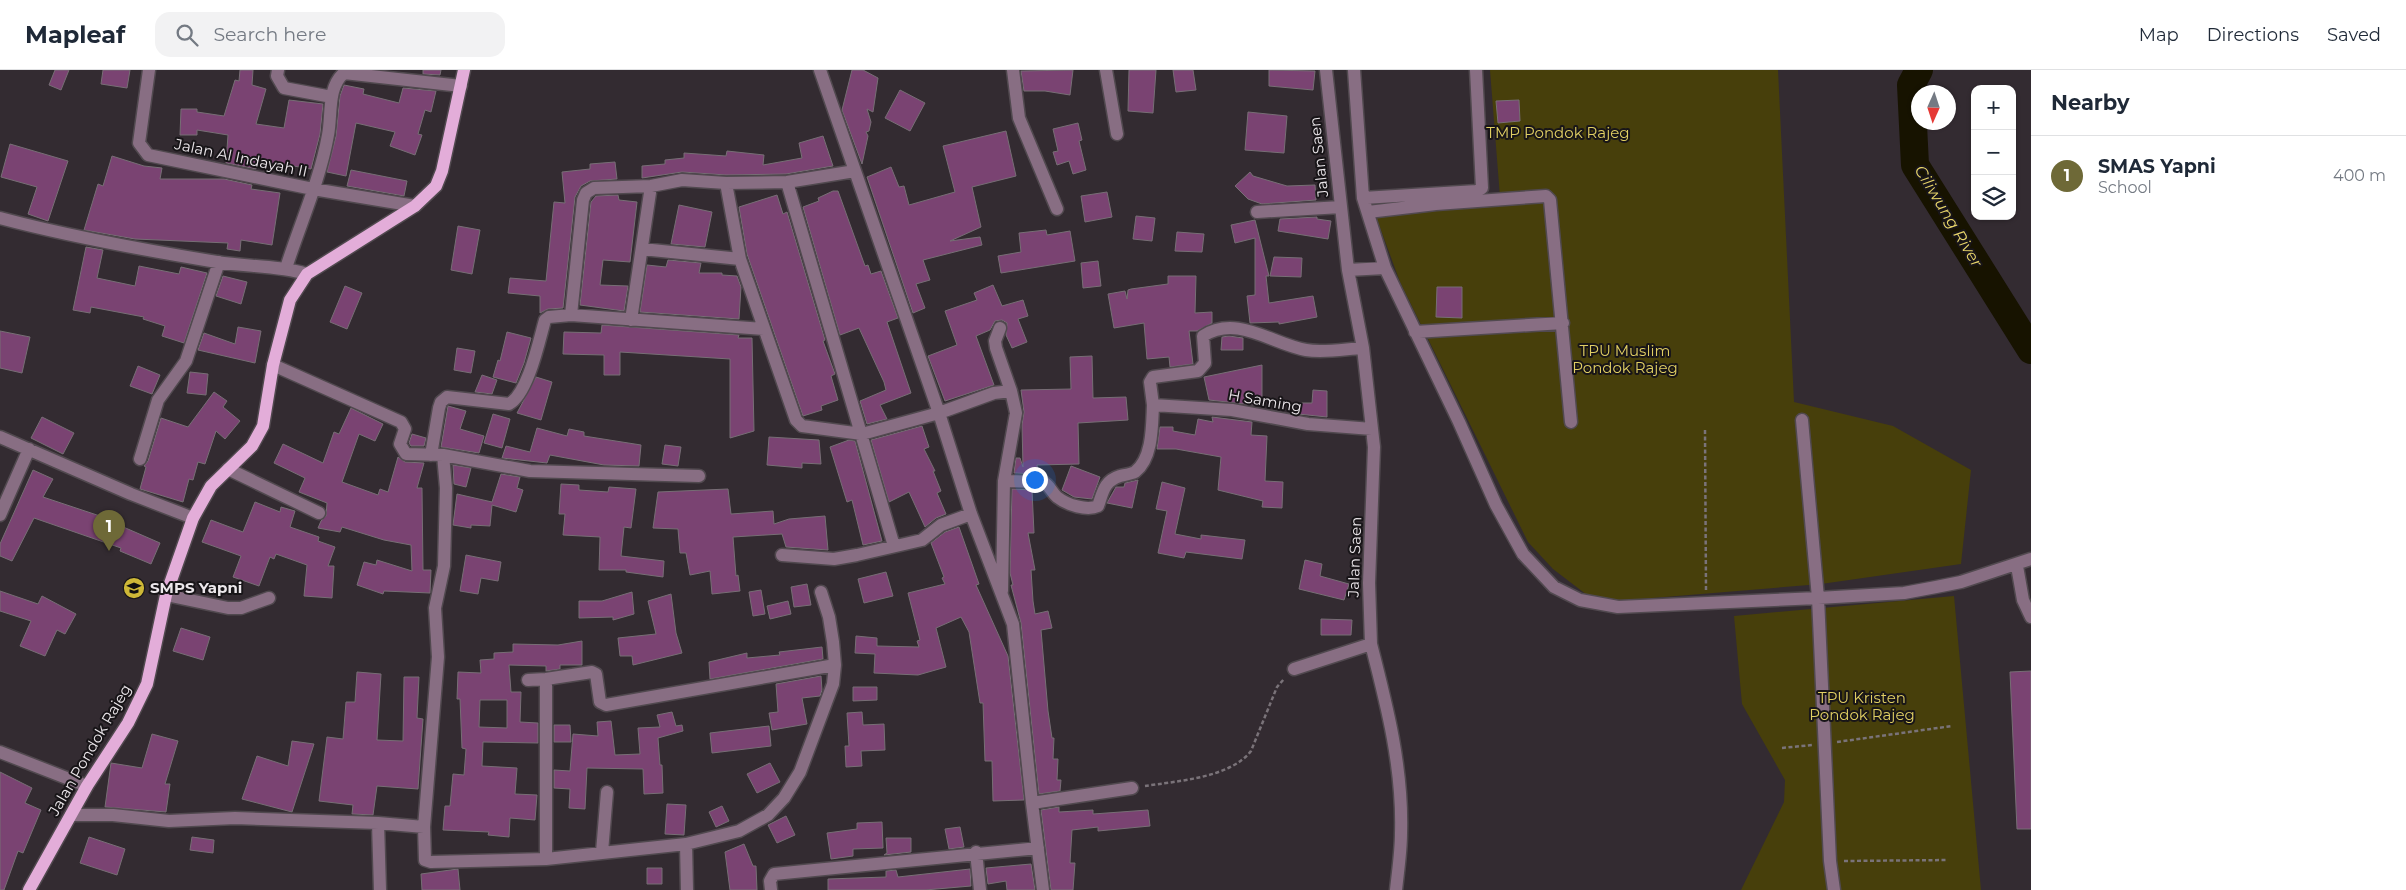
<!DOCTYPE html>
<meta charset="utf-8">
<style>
body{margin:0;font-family:Montserrat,sans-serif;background:#f2f2f3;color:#1f2937}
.controls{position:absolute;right:15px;top:15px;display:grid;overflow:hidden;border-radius:10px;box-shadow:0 1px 4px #0004}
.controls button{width:45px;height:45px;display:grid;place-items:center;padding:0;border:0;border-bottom:1px solid #e0e1e3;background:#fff;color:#1f2937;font:25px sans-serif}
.compass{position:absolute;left:1911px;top:15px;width:45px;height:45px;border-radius:50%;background:#fff;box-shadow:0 1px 4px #0004;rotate:183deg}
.you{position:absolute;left:1034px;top:409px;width:18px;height:18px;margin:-12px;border:4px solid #fff;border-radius:50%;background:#1a73e8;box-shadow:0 0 0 8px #1a73e833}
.badge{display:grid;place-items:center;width:32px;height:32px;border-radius:50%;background:#6e6937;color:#fff;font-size:16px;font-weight:700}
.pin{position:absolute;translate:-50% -41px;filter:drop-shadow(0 1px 2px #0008)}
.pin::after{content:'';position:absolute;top:26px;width:18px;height:15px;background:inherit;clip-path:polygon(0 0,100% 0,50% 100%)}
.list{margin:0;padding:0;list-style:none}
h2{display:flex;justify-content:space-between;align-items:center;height:65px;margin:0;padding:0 20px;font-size:21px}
h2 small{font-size:16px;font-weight:400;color:#747a83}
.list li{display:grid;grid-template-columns:32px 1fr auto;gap:15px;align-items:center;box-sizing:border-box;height:80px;padding:0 20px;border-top:1px solid #e0e1e3}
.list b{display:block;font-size:19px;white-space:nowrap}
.list p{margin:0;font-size:16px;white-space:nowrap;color:#747a83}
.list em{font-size:16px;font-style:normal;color:#747a83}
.icon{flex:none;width:28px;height:28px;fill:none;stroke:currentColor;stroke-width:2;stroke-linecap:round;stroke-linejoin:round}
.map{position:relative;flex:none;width:2031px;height:820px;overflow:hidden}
header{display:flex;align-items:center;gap:30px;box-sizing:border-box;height:70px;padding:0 25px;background:#fff;border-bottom:1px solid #e0e1e3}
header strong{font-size:24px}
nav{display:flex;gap:28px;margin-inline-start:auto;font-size:18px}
.search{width:350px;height:45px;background:#f2f2f3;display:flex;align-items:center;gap:12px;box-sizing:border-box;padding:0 18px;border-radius:15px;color:#747a83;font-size:19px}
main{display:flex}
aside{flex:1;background:#fff}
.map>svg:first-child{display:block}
</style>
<header>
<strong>Mapleaf</strong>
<div class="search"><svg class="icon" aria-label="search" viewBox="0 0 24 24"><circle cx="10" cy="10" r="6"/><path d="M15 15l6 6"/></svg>Search here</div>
<nav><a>Map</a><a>Directions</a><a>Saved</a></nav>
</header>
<main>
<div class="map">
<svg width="2031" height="820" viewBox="0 0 2031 820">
<rect width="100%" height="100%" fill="#332b31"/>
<path fill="#473f0b" d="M1490 0H1778L1794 332 1893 356 1971 400 1961 494 1821 514 1616 531 1587 525 1553 499 1528 472 1400 212 1371 133 1500 127Z
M1954 526 1981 820H1741L1784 732 1785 710 1742 634 1734 546Z"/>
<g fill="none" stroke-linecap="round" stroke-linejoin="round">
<path stroke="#171300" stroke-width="28" d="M1919 0 1911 15 1915 95 2031 280"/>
</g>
<path fill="#7a4372" stroke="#776e75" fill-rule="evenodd" d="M55 0H69L61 20 49 15Z
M103 0H130L127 18 101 14Z
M240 0H253L252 15 266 19 256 54 284 58 289 30 323 34 320 64 311 99 276 93 275 98 257 95 256 99 226 93 228 65 197 60V65H180L181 39H197V42L224 46 235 10 239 11Z
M423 0H441L440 5 423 4Z
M852 0H863L878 8 873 42 867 39 871 52 869 61 866 62 868 66 862 94 842 40Z
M1073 0 1070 25 1045 21H1024L1021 1Z
M1129 0H1156L1153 43 1128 41Z
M1173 0H1193L1196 20 1176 22Z
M1269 0 1315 1 1313 20 1269 16Z
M344 15 364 19 363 24 399 33 403 18 436 21 431 42 425 40 418 64 422 65 415 85 390 76 395 62 356 53 346 106 327 102 336 66 340 26Z
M900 20 925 33 910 61 885 48Z
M1519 30 1520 51 1498 53 1496 31Z
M1248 42 1287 46 1284 83 1245 80Z
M1078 53 1082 70 1079 71 1086 100 1073 104 1069 91 1057 95 1053 82 1058 81 1053 59Z
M1006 61 1016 106 972 117 981 157 950 171 980 167 982 175 923 190 930 210 916 214 925 238 913 243 867 107 891 97 899 117 904 116 909 135 955 122 943 76Z
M823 66 833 96 786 104 726 105 682 102 642 108V96L665 94V90L684 88V83L726 86 727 81 764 85 763 95 802 88 799 73Z
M10 74 68 91 48 151 28 144 37 117 1 107Z
M112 86 144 96 162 98 160 109H224L252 115 251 119 280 123 272 175 241 170 240 181 227 179 228 173 135 169 84 160 98 114 103 116Z
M615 92 617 109 590 111 581 116 575 127 563 238 548 239 540 243V226L508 223 510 208 546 211 554 132 565 133 562 102 590 99V94Z
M351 100 407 111 404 126 347 116Z
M1250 102 1253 106 1287 116 1315 115 1316 130 1262 134 1248 129 1235 116Z
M833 121H838L865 196 868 195 871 204 881 201 898 248 887 252 911 323 880 335 887 349 867 354 860 331 886 320 884 312 859 258 840 265 803 137 819 131 818 128Z
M1107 122 1112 147 1085 152 1081 126Z
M618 125 619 130 637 132 630 192 603 190 600 215 628 216 624 241 580 235 591 132 596 126Z
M777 125 783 144 787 142 825 270 823 271 835 304 831 306 838 330 821 336 822 340 803 346 747 184 739 137Z
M679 135 712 142 705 177 671 174Z
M1136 146 1155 148 1152 171 1133 169Z
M1317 147V149L1331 151 1328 169 1278 161 1280 149Z
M1255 150 1269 206H1266L1269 233 1313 226 1317 247 1279 254V252L1250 253 1247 226 1255 225V168L1235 173 1231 155Z
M458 156 480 160 472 204 451 200Z
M1046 160 1047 165 1070 161 1075 191 1001 203 998 186 1021 182 1019 163Z
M1177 162 1204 164 1202 182 1175 181Z
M86 177 103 180 97 208 135 216 139 196 179 204 181 197 207 203 184 273 162 266 165 256 143 249 144 247 91 237 90 243 73 240Z
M1274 187 1302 188 1301 207 1270 206Z
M668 190 701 193 699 203H722V205L737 206 741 217 739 249 640 242 647 195 666 197Z
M1098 191 1101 216 1083 218 1081 193Z
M223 206 247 212 241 234 216 226Z
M1168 206H1196L1195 243 1212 242V253L1197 261H1189L1193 294 1170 297 1169 287 1147 289 1144 253 1114 258 1108 224 1125 221 1127 229 1128 220 1131 219 1168 214Z
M993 215 1002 236 1023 230 1028 246 1018 249 1027 272 1012 278 1006 265 1007 253 1002 250 995 251 990 260 976 266 994 315 945 331 928 286 957 275 945 241 977 230 974 223Z
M345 216 362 223 347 259 330 252Z
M1437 217H1462V248L1436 247Z
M602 255 739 265 738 268H752L754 361 730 368V289L620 282V305H604V285L563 284 564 262 601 263Z
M238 257 261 261 255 293 198 280 204 263 235 274Z
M0 261 30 267 22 303 0 298Z
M507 262 531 268 524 293 516 313 493 307 498 290 500 291Z
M1229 266 1243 268V280H1221L1222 267Z
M457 278 475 281 471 303 454 300Z
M1092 286 1093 328 1126 327 1128 350 1078 353 1079 394 1037 395 1038 404 1014 403 1016 388H1020L1023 397 1022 355 1024 342 1021 320 1071 319 1070 287Z
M1262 295V336L1209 330 1204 307Z
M138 296 160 305 152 324 130 316Z
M190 302 208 304 206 325 187 323Z
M482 305 497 310 492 324 475 322Z
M536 307 552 312 541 350 517 343Z
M1313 320 1327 321V347L1298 344V333H1312Z
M214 322 227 331 223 337 240 351 225 369 216 361 205 394 198 392 193 410 189 409 183 432 140 419 146 397 144 396 148 391 161 348 188 357Z
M448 336 466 341 460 359 484 366 479 383 441 377Z
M351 338 383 354 375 371 359 364 342 412 378 425 380 419 388 422 398 387 405 392 424 393 417 418H422L423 500H431L430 523 384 521 383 524 357 515 364 492 376 495 377 490 412 501 411 475 384 470 342 457 340 462 318 458 321 451 326 446 327 433 299 422 305 408 274 393 283 374 323 393 334 362 339 364Z
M493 344 510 349 502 378 484 373Z
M42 347 74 363 63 384 31 368Z
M1212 347 1252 352 1251 365 1267 366 1265 411 1283 412 1282 438 1262 437 1263 431 1218 420 1221 387 1176 379H1157L1160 357H1173V361L1195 365 1198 349 1213 352Z
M922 356 929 377 924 379 935 401H933L941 421 937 423 946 444 936 448 925 457 909 422 889 432 871 370Z
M537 358 567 366 569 359 584 362V366L641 375 639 396 604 395 550 385 547 393 502 388 506 376 530 382Z
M412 364 426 368 424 376H411L409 373Z
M769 367 819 370 821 394 802 393V398L767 395Z
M849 370 855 371 882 471 863 475 852 430 847 432 830 377Z
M665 375 681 377 678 396 662 394Z
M453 395 471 398 466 417 454 414Z
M1071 396 1100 407 1092 429 1074 427 1062 420Z
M33 400 53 409 43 427 121 453V456L160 473 151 494 120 481 121 478 34 448 12 491 0 486V474Z
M501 404 520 407 517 418 523 420 516 442 492 435 490 456 471 455V458L453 455 457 424 492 432Z
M1138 410 1132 438 1107 433 1116 417H1124L1125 413Z
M1162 412 1185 418 1175 464 1201 469V465L1245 470 1242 489 1186 482 1184 488 1158 483 1167 441 1156 439Z
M561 414 579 415V420L608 422 609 417 636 419 631 458 624 457 621 486 664 491 663 507 626 502V500H599L600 467 563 465 565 444H559Z
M728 419 731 444 773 441 774 454 789 449 825 446 828 480 786 477 782 464 733 467 736 506 738 505 740 521 712 524 710 501 690 505 686 483H680L678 459 653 458 658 422Z
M1012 419 1032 420 1034 463H1028L1035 500H1031L1033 531 1035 544 1048 541 1052 558 1041 560 1048 641 1052 668H1054L1053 689H1058L1057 710H1061L1060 721 1039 724 1021 553 1011 515H1013L1010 503Z
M255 432 280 442 281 437 295 441 290 457 319 467 318 471 335 477 328 496H334L332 528 304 526 307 495 276 484 274 489 270 487 259 516 233 507 241 486 202 472 211 450 243 462Z
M959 457 979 514 976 515 1008 586 1024 730 993 731 992 691H985L983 633H980L969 562 961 547 936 558 946 597 918 605 874 603 875 584 855 583 856 566 877 568V576L919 577 917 571 920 570 908 523 945 514 942 508 944 507 931 473 945 462Z
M466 485 501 492 498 511 481 508 478 524 460 521Z
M1305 490 1322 494 1320 506 1349 514 1344 530 1299 519Z
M886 502 893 526 864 533 858 509Z
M807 514 811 535 794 537 791 517Z
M761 520 765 544 753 546 749 522Z
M0 521 38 534 42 526 76 544 65 564 57 560 45 586 20 576 31 551 0 541Z
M632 522 634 544 613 550V547L579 548V531H602Z
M671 524 676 563 682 583 633 595 632 586H620L618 568 656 564 648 531Z
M788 531 791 544 770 549 767 536Z
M1321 549 1352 550 1351 565H1321Z
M181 558 210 567 203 590 173 581Z
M582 571V595H560V599L546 601V596L509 595 511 622H521L520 652 538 653V673L483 672 482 696 517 698 515 724 537 725 535 750 510 748 509 767 488 765 489 762 443 760 445 736H450L453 704 464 705 466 679 462 678 460 629H457L458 602 481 603 480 590 494 589V583L513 582V574L558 575ZM480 630H507V658L479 657Z
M822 577 823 589 710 609 709 592 747 583V588L780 585 779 582Z
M2031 601V759H2017L2010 602Z
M357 602 381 604 377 670 403 671 404 607H419L417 648 423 649 418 719 377 716 373 745 352 744 353 735 319 731 327 667 343 669 346 632H355Z
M821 606 822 620 820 626 802 628 807 654 772 660 769 643 778 642 776 614Z
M853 617H877V630L853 631Z
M672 642 676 656 682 655 683 661 658 668 660 695H662L663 723 644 724 643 699 587 698 585 739 569 738 570 719 554 718V700L570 701 573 664 598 666 597 652 611 651 615 685 640 684 638 658 660 657 657 645Z
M862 642 863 655 884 654 885 680 861 681 862 696 846 697 845 676H849L847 643Z
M554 655H570L571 672H554Z
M769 656 771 676 712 683 710 663Z
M152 664 178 671 165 714H170L166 742 105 737 111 693 142 698Z
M292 671 314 674 292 742 242 729 257 686 288 696Z
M770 693 780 712 757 723 747 704Z
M0 702 32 718 25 733 41 740 23 783 18 781 4 820H0Z
M667 734 686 735 684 765 665 764Z
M722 736 729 751 716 757 709 742Z
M1059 737V742L1093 740V744L1148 740 1150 756 1098 761V757L1072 760 1070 793H1075L1073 820H1051L1041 740Z
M786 746 795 765 777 773 768 755Z
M882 752 883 778 853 779V786L831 789 827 763 857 759V753Z
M960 757 964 777 949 779 945 759Z
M89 767 125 779 117 805 80 793Z
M192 767 214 770 213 783 190 780Z
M886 768H911V782L884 785 887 783Z
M744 774 753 796H756L757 820H730L725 782Z
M1031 794 1035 820H1007L1006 811 988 814 986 798Z
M647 798H662V814H647Z
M458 799 460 820H422L421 804Z
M970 799 971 816 925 820H828V809L886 807V801L896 800 898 807Z"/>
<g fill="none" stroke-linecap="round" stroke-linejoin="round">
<g stroke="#51494f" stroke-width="15">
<path id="minor" d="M149 0 139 73 148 85 313 119 415 136
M278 0 277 6 284 18 332 27
M820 0 939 343 971 444 1013 554 1032 733 1043 820
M1013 0 1019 48 1057 139
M1106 0 1117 64
M1354 0 1363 128 1385 198 1459 352 1496 435 1523 484 1554 517 1580 530 1618 537 1818 528 1904 523 1936 517 1961 512 2031 489
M787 112 894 476
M726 113 787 112 855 101
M1363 128 1477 121 1482 118 1476 0
M1257 142 1341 137
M1368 142 1436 134 1546 126 1550 130 1571 352
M0 148C71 167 144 180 217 192 247 197 277 195 307 204
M642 179 740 189
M286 198C300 154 320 110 328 65 332 46 327 17 344 3L461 16
M1348 200 1385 198
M571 245 583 130 586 123 594 118 651 116 682 110 726 113 740 189 796 350 802 356 862 364 939 343 994 323 1011 321 1016 343 1004 411 1002 521
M631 250 651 116
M1000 258 995 271 996 278 1011 321
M1415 262 1563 253
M273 295 401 352 405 359 400 374 406 384 443 385 530 401 699 406
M1153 335 1150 312 1153 307 1198 301 1205 293 1203 266C1237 244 1272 274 1306 280 1324 283 1345 279 1363 278
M1802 350 1818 528 1830 791 1834 820
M0 367 131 424 193 448
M431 385 439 338 441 332 447 327 509 334C528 324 539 271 545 250L549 247 571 245 764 259
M140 389 158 330 186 291 219 192
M228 399 319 443
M1004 411 1043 412C1050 415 1051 422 1057 427 1067 435 1087 441 1098 436 1103 422 1104 411 1120 406 1124 405 1131 404 1135 402 1153 388 1152 355 1153 335L1232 340 1308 354 1372 359
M0 445 29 379
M782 485 834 489 857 485 922 470 941 455 971 444
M2017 496 2023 530 2031 547
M166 525 228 538H241L269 528
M1371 574C1387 636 1403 698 1401 763 1401 782 1398 801 1396 820
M1294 599 1371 574 1369 513 1374 377 1363 278 1348 200 1326 0
M546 609V789
M528 610 546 609 592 602 596 604 600 632 606 635 835 595
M0 682 87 716
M1032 733 1132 718
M71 745H113L169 751 235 748 378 753 424 757 425 790 431 792 546 789 686 774 739 761 768 745 784 728 800 702 833 614 835 595 833 572 829 547 821 522
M378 753 380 820
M424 757 438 587 435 538 444 496 446 418 443 385
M686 774 687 820
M602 782 607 722
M976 782 980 820
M771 820 770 811 774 804 1038 778"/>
</g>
<g stroke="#51494f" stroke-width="15">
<path id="major" d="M29 820 87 716 128 653 147 614 166 525 193 448 211 416 252 376 263 356 273 295 290 230 307 204 415 136 436 116 442 101 464 0"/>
</g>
<path stroke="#7a7379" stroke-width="2.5" stroke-dasharray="4 2.5" stroke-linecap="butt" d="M1705 360 1706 520
M1837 672 1952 656
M1782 678 1812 675
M1145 716C1177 711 1230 708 1251 681L1277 617 1284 609
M1844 791 1948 790"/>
<use href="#minor" stroke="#886e83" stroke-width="12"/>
<use href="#major" stroke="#e3add9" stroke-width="12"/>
</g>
<defs>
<g id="school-disc" transform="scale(1.125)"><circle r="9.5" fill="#ceb837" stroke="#181518"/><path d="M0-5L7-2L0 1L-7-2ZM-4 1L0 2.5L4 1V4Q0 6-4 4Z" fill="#111"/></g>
</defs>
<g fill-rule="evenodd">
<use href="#school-disc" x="134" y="518"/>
</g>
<g text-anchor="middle" stroke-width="4" stroke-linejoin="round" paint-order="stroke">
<g font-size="15" fill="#e1cf63" stroke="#181518">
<text x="1558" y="68">TMP Pondok Rajeg</text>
<text x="1625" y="286">TPU Muslim<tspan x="1625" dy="17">Pondok Rajeg</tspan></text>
<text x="1862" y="633">TPU Kristen<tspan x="1862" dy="17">Pondok Rajeg</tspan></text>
</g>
<g font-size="15" fill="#ece7eb" stroke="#181518">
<text transform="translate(1319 87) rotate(-96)" y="5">Jalan Saen</text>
<text transform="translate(241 88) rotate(12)" y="5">Jalan Al Indayah II</text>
<text transform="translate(1265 331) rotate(10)" y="5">H Saming</text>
<text transform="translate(1355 487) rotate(-88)" y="5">Jalan Saen</text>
<text transform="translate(90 680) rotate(-60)" y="5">Jalan Pondok Rajeg</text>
</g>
<g font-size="15" font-weight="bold" fill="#ece7eb" stroke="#181518" text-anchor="start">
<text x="150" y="523">SMPS Yapni</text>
</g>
<g font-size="16" font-style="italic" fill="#e9d66a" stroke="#181518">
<text transform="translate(1949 146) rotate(59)" y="6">Ciliwung River</text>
</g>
</g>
</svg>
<div class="controls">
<button>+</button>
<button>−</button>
<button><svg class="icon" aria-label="layers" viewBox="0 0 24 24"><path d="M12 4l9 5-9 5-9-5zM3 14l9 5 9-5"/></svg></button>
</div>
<svg class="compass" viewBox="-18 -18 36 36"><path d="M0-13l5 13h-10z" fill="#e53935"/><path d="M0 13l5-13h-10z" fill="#747a83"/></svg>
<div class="you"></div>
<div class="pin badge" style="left:109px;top:481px">1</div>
</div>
<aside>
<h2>Nearby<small></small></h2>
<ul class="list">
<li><span class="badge">1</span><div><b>SMAS Yapni</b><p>School</p></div><em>400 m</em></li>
</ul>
</aside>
</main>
